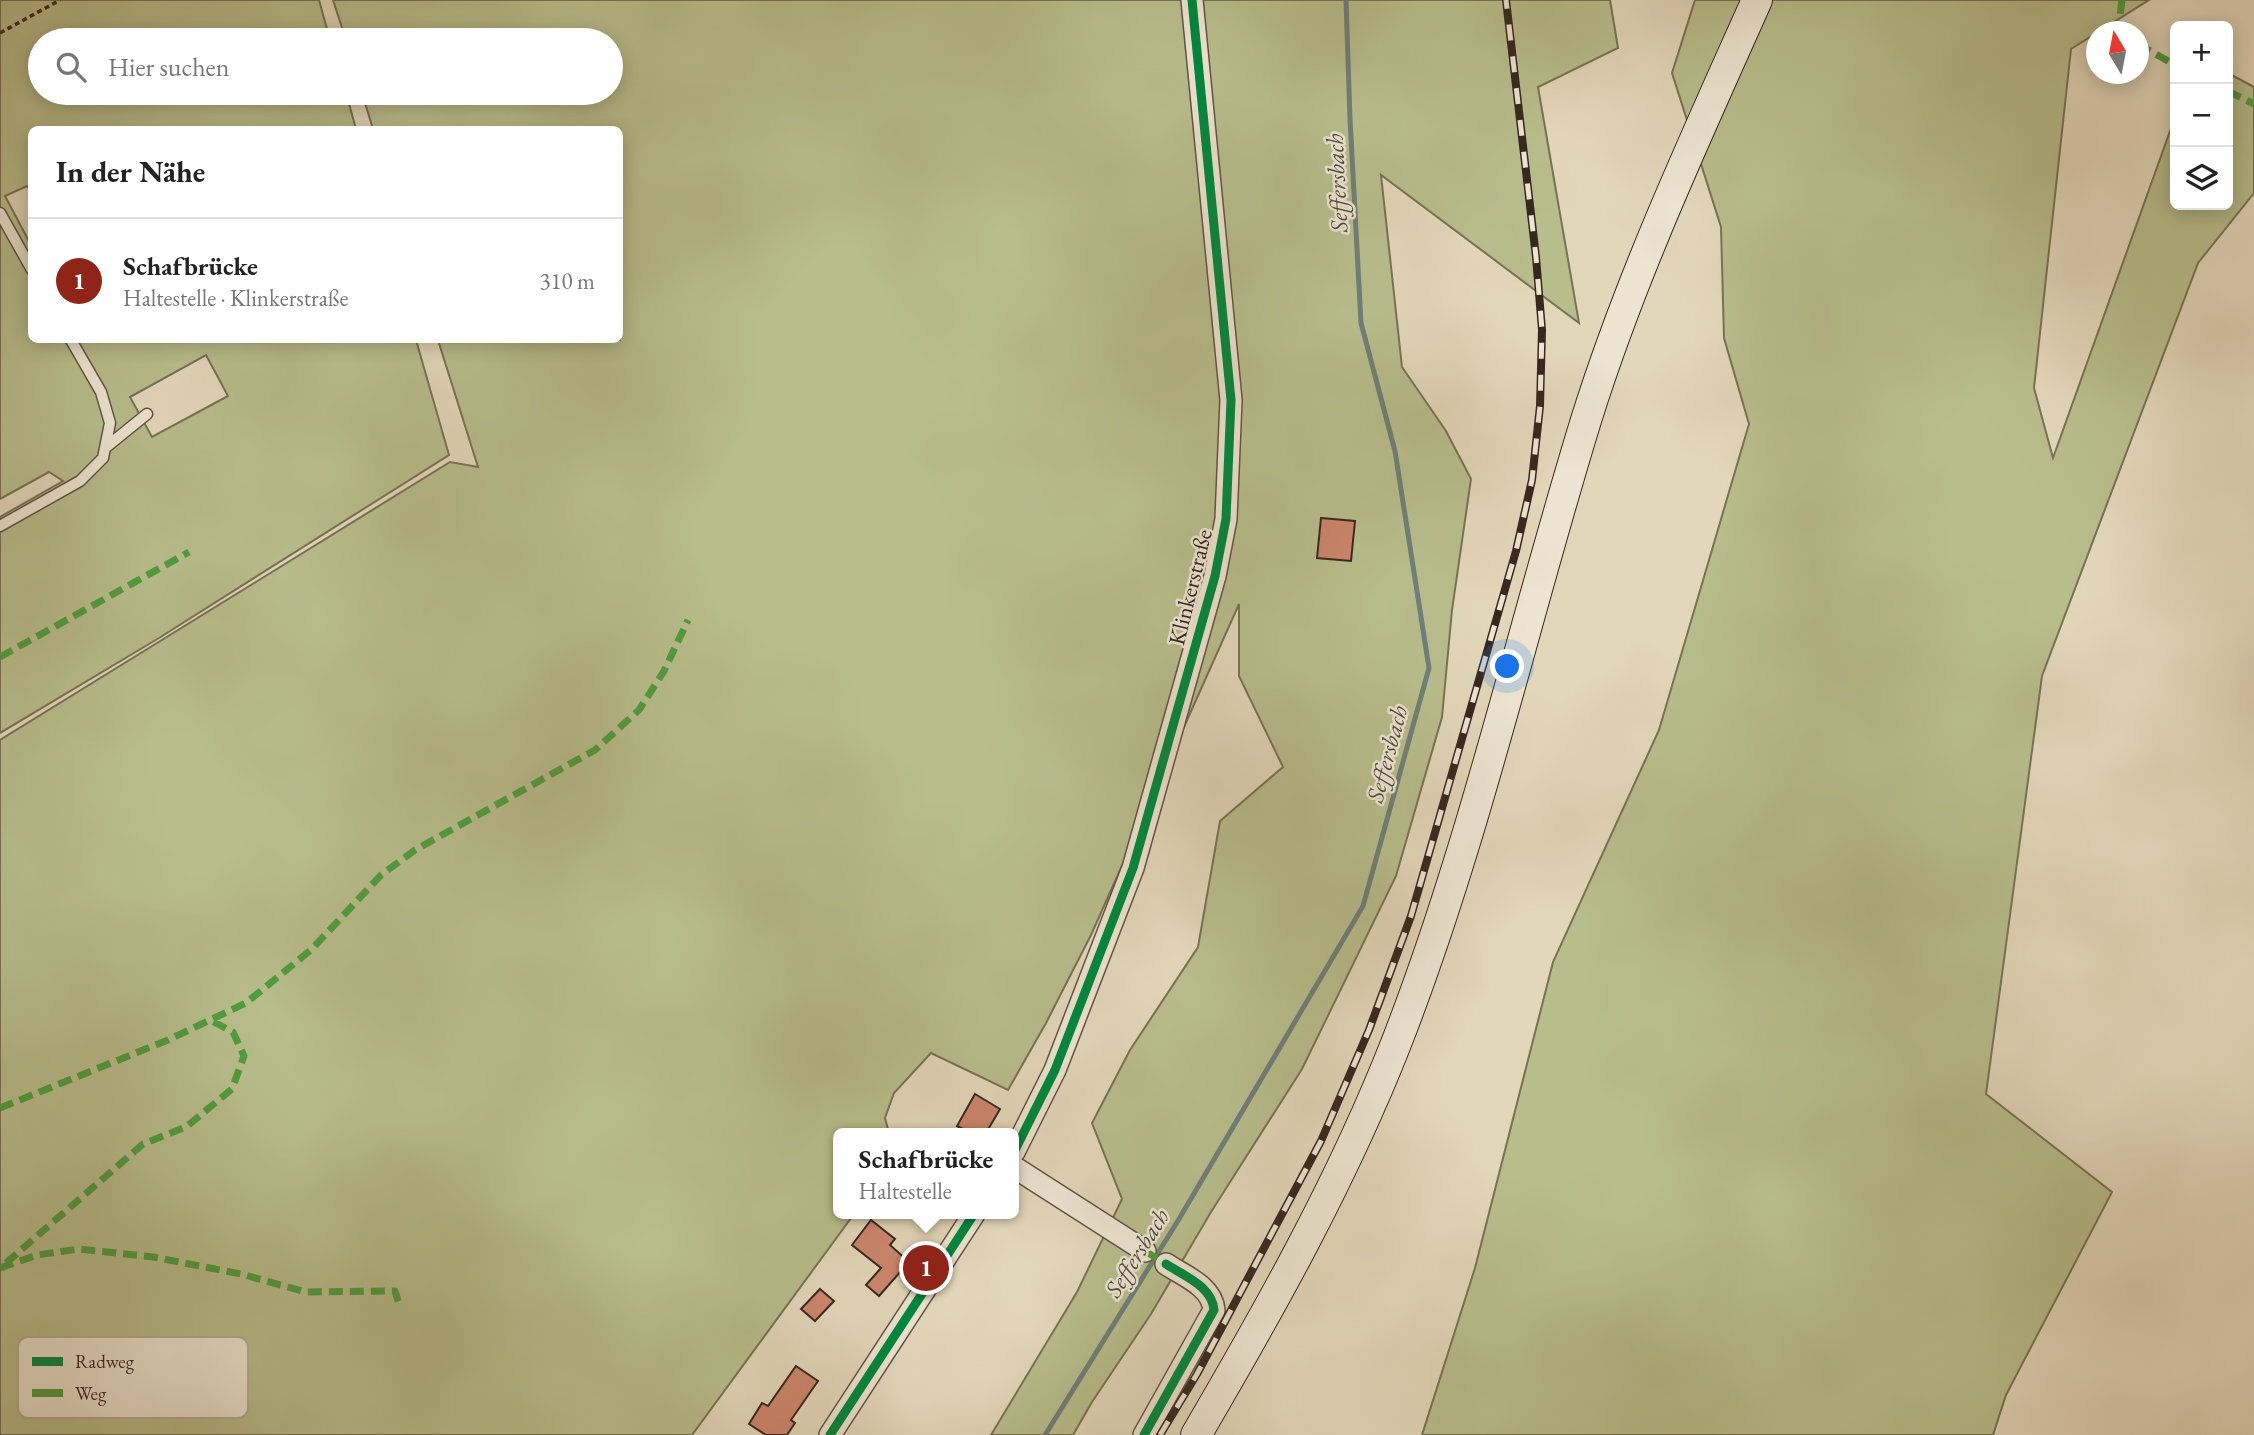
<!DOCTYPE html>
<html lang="de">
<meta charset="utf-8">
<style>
body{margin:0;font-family:"EB Garamond",serif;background:#f6f6f6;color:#222}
.controls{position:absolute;right:21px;top:21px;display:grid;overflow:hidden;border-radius:10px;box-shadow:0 4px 18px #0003}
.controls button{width:63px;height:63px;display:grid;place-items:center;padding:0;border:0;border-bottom:2px solid #e0e0e0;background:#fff;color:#222;font:35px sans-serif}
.compass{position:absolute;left:2086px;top:21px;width:63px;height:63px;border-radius:50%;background:#fff;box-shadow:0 4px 18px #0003;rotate:350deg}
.you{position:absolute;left:1508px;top:667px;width:24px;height:24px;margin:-18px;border:5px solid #fff;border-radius:50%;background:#1a73e8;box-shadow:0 0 0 10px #1a73e833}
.badge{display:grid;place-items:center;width:46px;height:46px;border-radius:50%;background:#8f2418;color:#fff;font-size:23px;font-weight:700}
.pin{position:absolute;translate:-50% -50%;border:4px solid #fff;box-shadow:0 2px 7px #0006}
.popup{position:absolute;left:833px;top:1128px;width:186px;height:91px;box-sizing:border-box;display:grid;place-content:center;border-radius:10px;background:#fff;filter:drop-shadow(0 2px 5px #0005);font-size:23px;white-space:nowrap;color:#767676}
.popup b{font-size:26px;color:#222}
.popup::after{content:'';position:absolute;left:50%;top:100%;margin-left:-14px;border:14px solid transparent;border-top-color:#fff}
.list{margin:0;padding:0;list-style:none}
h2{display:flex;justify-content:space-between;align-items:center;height:91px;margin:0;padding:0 28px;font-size:30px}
h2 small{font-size:23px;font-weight:400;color:#767676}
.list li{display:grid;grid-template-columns:46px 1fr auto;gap:21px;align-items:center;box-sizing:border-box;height:126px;padding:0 28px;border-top:2px solid #e0e0e0}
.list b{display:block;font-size:26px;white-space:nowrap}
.list p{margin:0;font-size:23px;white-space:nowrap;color:#767676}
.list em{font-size:23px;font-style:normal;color:#767676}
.icon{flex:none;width:38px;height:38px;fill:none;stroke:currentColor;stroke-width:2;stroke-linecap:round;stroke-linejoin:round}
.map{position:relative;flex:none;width:2254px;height:1435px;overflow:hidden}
.search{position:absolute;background:#fff;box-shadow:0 4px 18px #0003;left:28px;top:28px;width:595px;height:77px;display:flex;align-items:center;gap:18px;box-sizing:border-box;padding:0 24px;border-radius:38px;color:#767676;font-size:26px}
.panel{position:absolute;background:#fff;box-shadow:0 4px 18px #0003;left:28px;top:126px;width:595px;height:217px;border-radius:10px}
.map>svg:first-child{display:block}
</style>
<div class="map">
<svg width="2254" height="1435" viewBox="0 0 2254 1435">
<rect width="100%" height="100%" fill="#e3d7ba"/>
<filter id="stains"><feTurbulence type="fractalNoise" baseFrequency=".00286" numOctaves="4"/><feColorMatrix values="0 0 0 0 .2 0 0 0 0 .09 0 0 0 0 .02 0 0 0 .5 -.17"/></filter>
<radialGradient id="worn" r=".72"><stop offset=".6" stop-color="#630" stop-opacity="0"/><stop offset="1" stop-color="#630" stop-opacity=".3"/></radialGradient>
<path fill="#b8bd8c" stroke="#787256" stroke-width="2" fill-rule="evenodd" d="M0 0H319L330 40H40V93H346L356 129 32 130 31 192 27 186 5 196 31 245 32 340H416L449 455 159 638 0 733V517L63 481 49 472 0 499ZM206 355 228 396 152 437 130 397Z
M333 0H1610L1618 48 1538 87 1579 323 1381 175 1402 367 1446 431 1471 479 1452 610 1442 717 1396 876 1302 1069 1211 1212 1151 1314 1092 1402 1073 1435H991L1077 1292 1122 1199 1092 1123 1130 1050 1198 947 1220 821 1283 767 1239 676V604L1091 935 1046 1023 1008 1090 931 1053 894 1093 885 1118 889 1133H838V1214H854L692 1435H0V740L450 462 478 467 438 340H620V130L373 129 362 93H611V40H346Z
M1695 0H2149L2071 49 2034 388 2053 458 2175 117V205H2228V73L2254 87V193L2198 263 2042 676 1986 1094 2112 1192 2006 1395 1993 1435H1422L1475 1268 1553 962 1659 730 1749 424 1724 338 1721 227 1672 73Z"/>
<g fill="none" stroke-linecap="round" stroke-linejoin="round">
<path stroke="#6f7f79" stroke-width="5" d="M1045 1435 1179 1219 1363 906 1429 668 1395 451 1361 323 1350 119 1346 0"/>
</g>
<path fill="#cc856c" stroke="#372721" stroke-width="2" d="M1321 518 1355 521 1351 561 1317 558Z
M975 1094 1000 1109 986 1133H971L957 1126Z
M871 1220 895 1239 890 1245 909 1262 879 1296 866 1285 881 1268 852 1245Z
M820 1289 834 1301 815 1321 801 1309Z
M796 1366 818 1381 791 1420 795 1423 787 1435H766L749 1424 762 1403 768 1406Z"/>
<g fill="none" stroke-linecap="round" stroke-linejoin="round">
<g stroke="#625347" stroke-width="13">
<path id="service" d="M0 213 32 270
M105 448 147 414
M0 526 80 481 103 458 110 423 101 392 71 340"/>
</g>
<g stroke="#625347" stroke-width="24">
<path id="minor" d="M1014 1152 1055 1070 1133 868 1215 576 1226 519 1231 400 1192 0
M1014 1167 1145 1251
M830 1435 974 1214
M1144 1435 1214 1310C1212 1286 1184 1276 1166 1264"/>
</g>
<g stroke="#372721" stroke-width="32">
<path id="secondary" d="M1196 1435C1271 1307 1343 1179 1397 1041 1476 838 1523 624 1587 417 1632 274 1696 137 1757 0"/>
</g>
<path stroke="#372721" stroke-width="3.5" stroke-dasharray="5 3.5" stroke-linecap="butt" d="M0 33 60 0"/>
<use href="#service" stroke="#ede5d2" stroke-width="10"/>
<use href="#minor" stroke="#ede5d2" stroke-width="21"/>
<use href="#secondary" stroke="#ede5d2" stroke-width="30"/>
<g stroke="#372721" stroke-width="8">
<path id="rail" d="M1160 1435 1197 1374 1321 1141 1369 1030 1411 916 1516 551 1532 480 1540 406 1542 330 1536 257 1506 0"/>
</g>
<use href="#rail" stroke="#ede5d2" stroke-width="5" stroke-dasharray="16" stroke-linecap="butt"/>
<path stroke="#519c3f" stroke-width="7" stroke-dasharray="14 7" stroke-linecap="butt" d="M2122 0 2119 23 2125 32
M2138 44 2175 65
M2228 91 2254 104
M0 657 189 552
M0 1108 168 1040 246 1003 312 949 381 875 415 850 595 750 639 710 664 671 688 620
M1145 1251 1166 1264
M6 1263 143 1144 186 1127 232 1089 244 1056 233 1032 210 1020
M0 1268 37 1255 79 1249 153 1257 241 1274 306 1292 395 1291 399 1304"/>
<g stroke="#ede5d2" stroke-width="13">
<path id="cycleway" d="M1014 1152 1055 1070 1133 868 1215 576 1226 519 1231 400 1192 0
M830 1435 974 1214
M1144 1435 1214 1310C1212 1286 1184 1276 1166 1264"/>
</g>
<use href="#cycleway" stroke="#00873e" stroke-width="9"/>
</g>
<g text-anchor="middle" stroke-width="5" stroke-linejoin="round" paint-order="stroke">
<g font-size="23" fill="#372721" stroke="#ede5d2">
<text transform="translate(1190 587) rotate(-76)" y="8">Klinkerstraße</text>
</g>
<g font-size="24" font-style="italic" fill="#4e4c46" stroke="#ede5d2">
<text transform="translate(1337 183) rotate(-93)" y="8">Seffersbach</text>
<text transform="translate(1387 754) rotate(-75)" y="8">Seffersbach</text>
<text transform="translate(1137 1253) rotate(-58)" y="8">Seffersbach</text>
</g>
</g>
<rect x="18" y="1337" width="230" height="81" rx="10" fill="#ede5d2" stroke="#b6ac9d" stroke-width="2"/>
<rect x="32" y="1357" width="31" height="9" fill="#00873e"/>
<rect x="32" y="1389" width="31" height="8" fill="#519c3f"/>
<g font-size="19" fill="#372721">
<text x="75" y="1368">Radweg</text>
<text x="75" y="1400">Weg</text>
</g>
<rect width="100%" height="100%" filter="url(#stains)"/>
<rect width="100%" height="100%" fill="url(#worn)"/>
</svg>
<div class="controls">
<button>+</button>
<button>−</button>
<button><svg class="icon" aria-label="layers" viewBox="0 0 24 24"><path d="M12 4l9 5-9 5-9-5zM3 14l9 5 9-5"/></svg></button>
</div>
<svg class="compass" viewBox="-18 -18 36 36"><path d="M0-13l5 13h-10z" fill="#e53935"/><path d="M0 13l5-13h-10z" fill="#767676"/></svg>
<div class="you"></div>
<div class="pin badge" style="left:926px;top:1268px">1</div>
<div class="popup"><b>Schafbrücke</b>Haltestelle</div>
<div class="search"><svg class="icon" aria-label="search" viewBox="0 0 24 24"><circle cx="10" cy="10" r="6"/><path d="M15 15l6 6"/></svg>Hier suchen</div>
<section class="panel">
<h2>In der Nähe<small></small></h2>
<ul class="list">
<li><span class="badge">1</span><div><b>Schafbrücke</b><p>Haltestelle · Klinkerstraße</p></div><em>310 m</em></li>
</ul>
</section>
</div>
